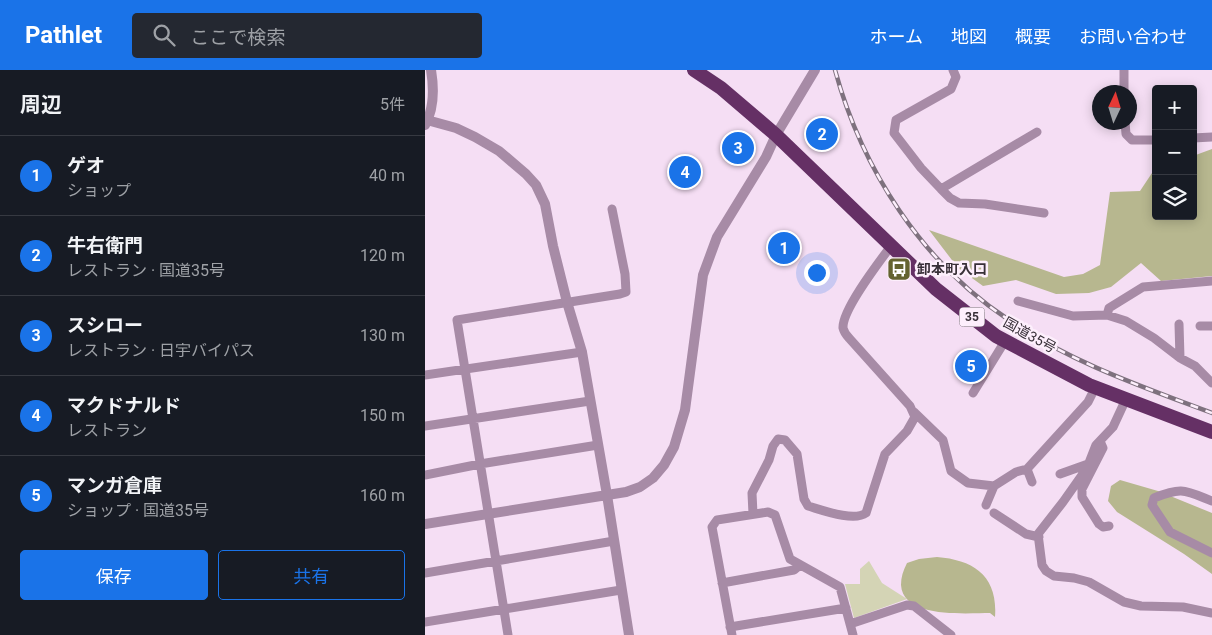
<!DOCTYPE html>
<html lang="ja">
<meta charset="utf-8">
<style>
body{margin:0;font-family:Roboto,"Noto Sans JP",sans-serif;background:#242831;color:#f1f3f6}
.controls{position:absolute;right:15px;top:15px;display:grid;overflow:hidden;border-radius:5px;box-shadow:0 2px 12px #0003}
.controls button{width:45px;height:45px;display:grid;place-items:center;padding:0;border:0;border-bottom:1px solid #363941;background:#171b24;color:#f1f3f6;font:25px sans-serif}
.compass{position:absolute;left:667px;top:15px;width:45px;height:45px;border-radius:50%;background:#171b24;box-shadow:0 2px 12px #0003;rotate:4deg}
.you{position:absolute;left:391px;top:202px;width:18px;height:18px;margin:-12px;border:4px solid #fff;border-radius:50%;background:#1a73e8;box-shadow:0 0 0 8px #1a73e833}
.badge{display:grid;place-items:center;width:32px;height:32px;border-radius:50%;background:#1a73e8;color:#fff;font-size:16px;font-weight:700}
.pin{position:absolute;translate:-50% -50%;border:2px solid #fff;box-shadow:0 1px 5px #0006}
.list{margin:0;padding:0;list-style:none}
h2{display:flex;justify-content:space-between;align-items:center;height:65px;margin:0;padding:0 20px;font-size:21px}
h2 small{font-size:16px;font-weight:400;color:#9ea1a6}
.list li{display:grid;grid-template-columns:32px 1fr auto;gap:15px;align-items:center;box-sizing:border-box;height:80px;padding:0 20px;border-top:1px solid #363941}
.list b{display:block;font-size:19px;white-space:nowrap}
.list p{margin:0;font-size:16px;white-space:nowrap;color:#9ea1a6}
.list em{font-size:16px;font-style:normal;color:#9ea1a6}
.actions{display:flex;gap:10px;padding:15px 20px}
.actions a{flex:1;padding:11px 0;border:1px solid #1a73e8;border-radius:5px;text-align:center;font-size:18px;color:#1a73e8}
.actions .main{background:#1a73e8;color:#fff}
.icon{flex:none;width:28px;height:28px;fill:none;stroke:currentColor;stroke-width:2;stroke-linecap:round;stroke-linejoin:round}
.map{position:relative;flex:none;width:787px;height:565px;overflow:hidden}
header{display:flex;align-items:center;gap:30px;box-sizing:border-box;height:70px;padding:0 25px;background:#1a73e8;color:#fff}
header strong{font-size:24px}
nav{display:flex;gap:28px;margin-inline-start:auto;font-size:18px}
.search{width:350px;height:45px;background:#242831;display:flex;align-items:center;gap:12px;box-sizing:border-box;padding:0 18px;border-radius:5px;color:#9ea1a6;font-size:19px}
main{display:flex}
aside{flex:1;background:#171b24}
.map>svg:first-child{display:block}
</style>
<header>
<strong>Pathlet</strong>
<div class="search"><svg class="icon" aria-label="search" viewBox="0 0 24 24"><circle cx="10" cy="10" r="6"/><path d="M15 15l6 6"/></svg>ここで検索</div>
<nav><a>ホーム</a><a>地図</a><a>概要</a><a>お問い合わせ</a></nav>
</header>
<main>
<aside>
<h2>周辺<small>5件</small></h2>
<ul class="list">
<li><span class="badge">1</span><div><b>ゲオ</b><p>ショップ</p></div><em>40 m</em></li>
<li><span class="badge">2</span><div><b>牛右衛門</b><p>レストラン · 国道35号</p></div><em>120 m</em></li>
<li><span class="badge">3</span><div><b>スシロー</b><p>レストラン · 日宇バイパス</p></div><em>130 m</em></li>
<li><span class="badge">4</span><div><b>マクドナルド</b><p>レストラン</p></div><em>150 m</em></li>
<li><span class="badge">5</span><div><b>マンガ倉庫</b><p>ショップ · 国道35号</p></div><em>160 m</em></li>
</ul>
<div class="actions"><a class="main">保存</a><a>共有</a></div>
</aside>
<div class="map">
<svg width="787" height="565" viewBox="0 0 787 565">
<rect width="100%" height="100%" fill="#f5def4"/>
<path fill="#d4d4b5" d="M444 491 457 513 482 529 429 548 420 514H435V499Z"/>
<path fill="#b7b78f" d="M787 79V206L736 211 716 193 686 217 664 223 631 224 591 210 558 216 533 198 504 160 639 207 658 204 675 195 685 122 715 121 727 103 731 102V146H768V86Z
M695 410 733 421 787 443V504L759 484 692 442 683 431 686 416Z
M512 487C549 490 573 506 570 547L565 543C542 543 478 549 476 515 476 507 478 501 482 493L494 489Z"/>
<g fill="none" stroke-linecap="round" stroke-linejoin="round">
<path stroke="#a78ba6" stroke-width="9" d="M528 0 531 7 526 19 471 50 469 63 496 98 516 119 612 62
M699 0V22
M700 52 701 64 707 70H731
M768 68 787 67
M516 119 525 128 534 133 560 134 619 143
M787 211 718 217 684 238 682 245 701 251 729 268 755 288 770 296 787 313
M593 231 648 246 682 245
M754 254 755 288
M775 256H787
M0 305 157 282
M548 323 580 271
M701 329 688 357 671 375 662 398 638 432 613 464 617 495 621 501 629 506 649 508 664 512 699 532 716 536 758 537 787 543
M489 342 518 370 526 401 543 413 569 416 561 435
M0 356 165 331
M675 371 678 378 657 419V427L674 454 678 457 684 456
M635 404 663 394
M0 405 55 394 173 375
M607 412 602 399 663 332 670 318
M569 416 591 402 602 399
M787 431C759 420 757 417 729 428L727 435 745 462 787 483
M569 443 601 464 614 467
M328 444 327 423 344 390 348 376 353 369 360 370 372 384 379 429 383 436C397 440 429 452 441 443L460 384 482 361 490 347 485 336 424 268C421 265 419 262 418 258 417 240 454 192 466 176
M0 503 189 471
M297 513 369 500 375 495
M0 552 196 520
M425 554 482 535 489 536 526 565
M305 557 421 538
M83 565 32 250 195 224 201 222 200 204 187 139
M307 565 287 457 292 450 343 442 350 445 365 489 415 517 428 565"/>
<path stroke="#a78ba6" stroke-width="10" d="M2 50 31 58 50 67 74 81 101 104 111 115 120 134 128 176 142 232 157 282 182 425 204 565
M0 55C9 39 9 18 6 0
M0 454 201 422 215 417 228 408 239 395 249 377 260 340 278 205 292 167 341 87 351 65 390 0"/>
<path stroke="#653065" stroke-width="14" d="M269 0 296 18 351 65 511 219 571 266 664 315 787 362"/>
<g stroke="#7e717e" stroke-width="4.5">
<path id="rail" d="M410 0C437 99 497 193 584 250 645 292 718 317 787 343"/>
</g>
<use href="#rail" stroke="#fdeffc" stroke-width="2.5" stroke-dasharray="8" stroke-linecap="butt"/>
</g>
<defs>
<g id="bus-square" transform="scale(1.25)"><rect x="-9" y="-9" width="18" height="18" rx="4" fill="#646330" stroke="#fdeffc"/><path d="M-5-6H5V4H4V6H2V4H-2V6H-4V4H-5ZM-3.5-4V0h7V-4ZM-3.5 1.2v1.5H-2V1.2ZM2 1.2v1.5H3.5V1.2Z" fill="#fff"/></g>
</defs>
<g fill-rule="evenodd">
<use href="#bus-square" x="474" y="199"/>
</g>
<g text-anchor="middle" stroke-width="5" stroke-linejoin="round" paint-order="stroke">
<rect fill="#fdeffc" stroke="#736973" stroke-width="1" x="534.5" y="237.5" width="25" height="19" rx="4"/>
<g font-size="12" font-weight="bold" fill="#383038">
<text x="547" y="251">35</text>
</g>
<g font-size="14" font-weight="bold" fill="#383038" stroke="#fdeffc" text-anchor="start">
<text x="492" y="204">卸本町入口</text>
</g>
<g font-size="14" fill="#383038" stroke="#fdeffc">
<text transform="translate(605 265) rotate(29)" y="5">国道35号</text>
</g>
</g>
</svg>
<div class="controls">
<button>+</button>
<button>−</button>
<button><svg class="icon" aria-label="layers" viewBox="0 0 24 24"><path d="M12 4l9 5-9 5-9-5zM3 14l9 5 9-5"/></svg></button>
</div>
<svg class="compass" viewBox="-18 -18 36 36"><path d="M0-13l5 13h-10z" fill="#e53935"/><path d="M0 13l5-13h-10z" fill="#9ea1a6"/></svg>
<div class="you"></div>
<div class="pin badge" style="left:359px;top:178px">1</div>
<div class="pin badge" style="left:397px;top:64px">2</div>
<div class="pin badge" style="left:313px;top:78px">3</div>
<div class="pin badge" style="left:260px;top:102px">4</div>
<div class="pin badge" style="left:546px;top:296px">5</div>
</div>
</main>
